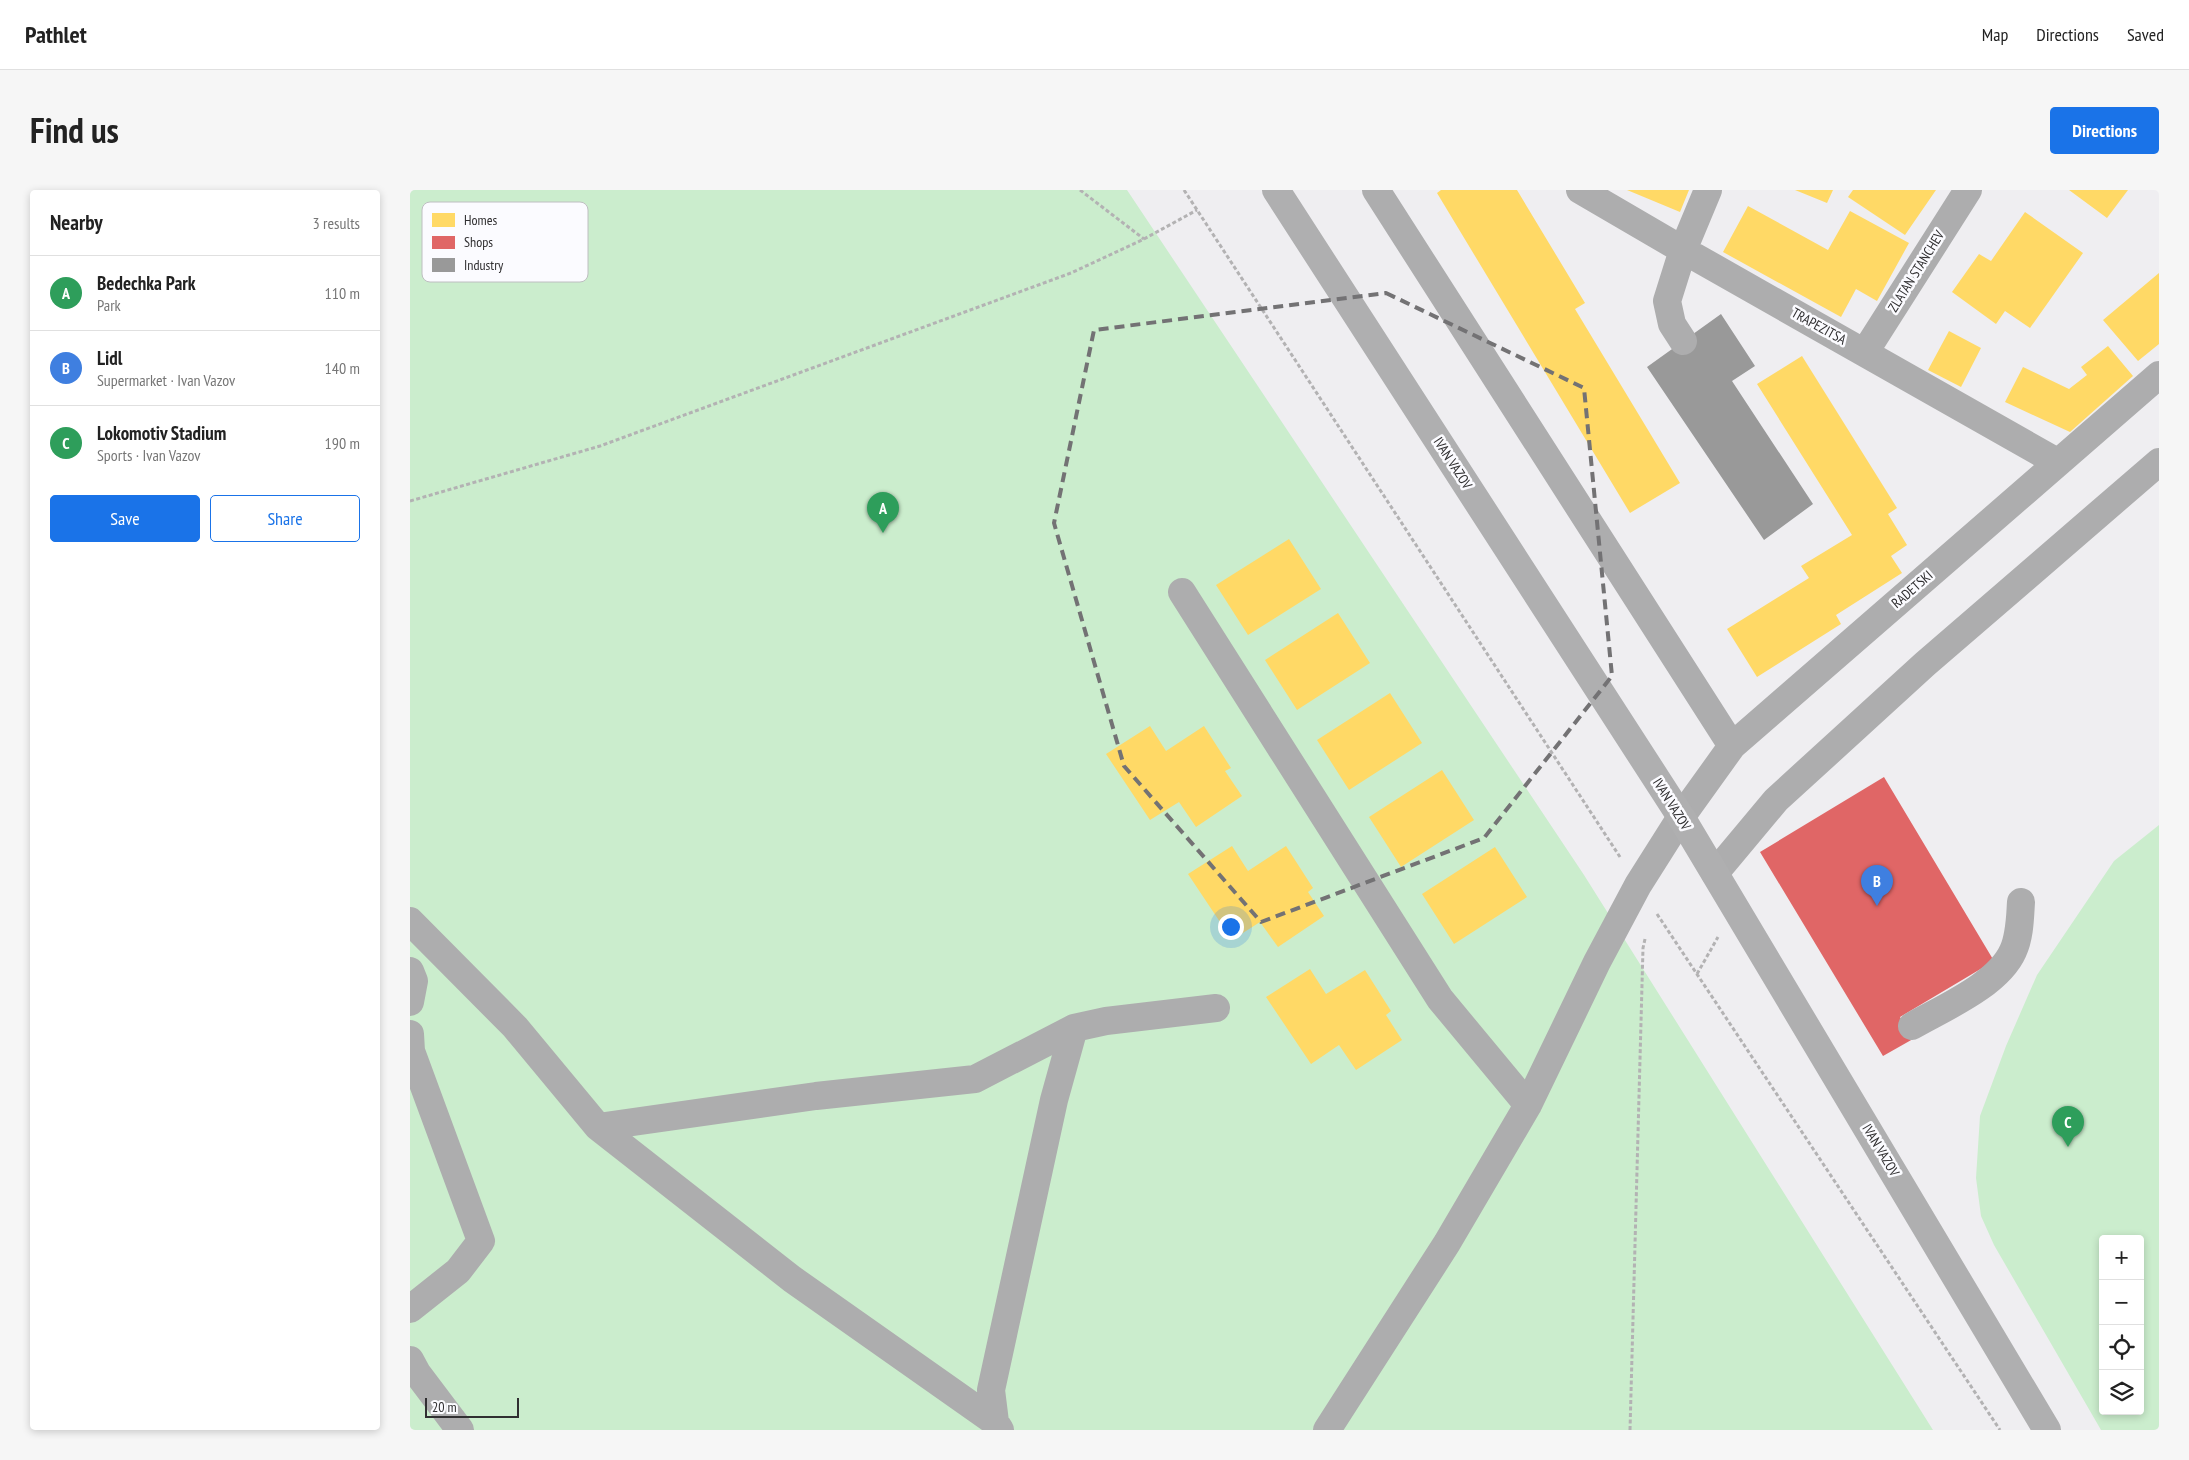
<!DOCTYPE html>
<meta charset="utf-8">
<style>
body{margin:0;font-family:"PT Sans Narrow",sans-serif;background:#f6f6f6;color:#222}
.controls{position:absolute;right:15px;bottom:15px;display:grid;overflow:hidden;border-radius:5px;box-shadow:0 2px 8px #0003}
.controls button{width:45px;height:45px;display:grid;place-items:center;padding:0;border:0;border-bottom:1px solid #e0e0e0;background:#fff;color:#222;font:25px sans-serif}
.scale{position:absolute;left:15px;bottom:12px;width:94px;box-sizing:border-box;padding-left:5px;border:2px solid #302f31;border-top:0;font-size:14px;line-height:18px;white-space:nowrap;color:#302f31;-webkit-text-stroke:4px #fbfbff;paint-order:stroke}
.you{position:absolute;left:820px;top:736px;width:18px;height:18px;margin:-12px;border:4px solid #fff;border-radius:50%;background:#1a73e8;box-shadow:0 0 0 8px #1a73e833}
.badge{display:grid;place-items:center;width:32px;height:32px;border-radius:50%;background:#1a73e8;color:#fff;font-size:16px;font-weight:700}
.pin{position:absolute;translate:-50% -41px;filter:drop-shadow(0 1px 2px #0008)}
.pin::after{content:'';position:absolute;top:26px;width:18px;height:15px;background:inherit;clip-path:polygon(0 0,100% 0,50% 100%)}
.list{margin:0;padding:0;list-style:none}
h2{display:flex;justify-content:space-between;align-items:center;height:65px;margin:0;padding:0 20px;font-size:21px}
h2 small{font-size:16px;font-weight:400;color:#767676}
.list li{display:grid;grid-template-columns:32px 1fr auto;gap:15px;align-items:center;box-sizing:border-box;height:75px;padding:0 20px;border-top:1px solid #e0e0e0}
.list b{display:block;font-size:19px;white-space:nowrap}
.list p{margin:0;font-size:16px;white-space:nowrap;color:#767676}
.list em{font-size:16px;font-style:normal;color:#767676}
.actions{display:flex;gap:10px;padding:15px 20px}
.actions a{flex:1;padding:11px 0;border:1px solid #1a73e8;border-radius:5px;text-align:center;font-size:18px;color:#1a73e8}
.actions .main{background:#1a73e8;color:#fff}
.icon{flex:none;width:28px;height:28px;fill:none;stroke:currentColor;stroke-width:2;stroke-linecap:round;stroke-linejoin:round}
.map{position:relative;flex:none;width:1749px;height:1240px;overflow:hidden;border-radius:5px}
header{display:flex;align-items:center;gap:30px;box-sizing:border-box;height:70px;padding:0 25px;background:#fff;border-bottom:1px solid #e0e0e0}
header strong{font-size:24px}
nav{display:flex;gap:28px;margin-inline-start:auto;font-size:18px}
.intro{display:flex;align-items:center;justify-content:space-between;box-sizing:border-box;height:120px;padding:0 30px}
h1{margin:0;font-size:35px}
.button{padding:12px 22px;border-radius:5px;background:#1a73e8;color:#fff;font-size:18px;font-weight:700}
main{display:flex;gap:30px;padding:0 30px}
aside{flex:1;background:#fff;border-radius:5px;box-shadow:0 2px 8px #0003}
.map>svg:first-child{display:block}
</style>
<header>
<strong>Pathlet</strong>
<nav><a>Map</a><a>Directions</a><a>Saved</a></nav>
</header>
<div class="intro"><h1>Find us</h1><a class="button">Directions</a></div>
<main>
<aside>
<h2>Nearby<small>3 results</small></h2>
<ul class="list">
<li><span class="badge" style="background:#2e9e5b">A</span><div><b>Bedechka Park</b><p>Park</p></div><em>110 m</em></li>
<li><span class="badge" style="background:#3f7fe0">B</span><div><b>Lidl</b><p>Supermarket · Ivan Vazov</p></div><em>140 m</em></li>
<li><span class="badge" style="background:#2e9e5b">C</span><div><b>Lokomotiv Stadium</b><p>Sports · Ivan Vazov</p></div><em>190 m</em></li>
</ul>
<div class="actions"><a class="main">Save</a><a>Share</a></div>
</aside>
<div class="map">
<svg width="1749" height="1240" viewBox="0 0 1749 1240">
<rect width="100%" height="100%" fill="#efeef1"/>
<path fill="#cbedcd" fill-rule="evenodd" d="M0 0H717L1174 685 1523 1240H0Z
M1749 635V1240H1691L1584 1055 1571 1026 1566 988 1570 926 1596 856 1627 785 1704 671ZM1693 1049H1730V1221H1693Z"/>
<path fill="#ffd966" d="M1031 0H1107L1175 113 1165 119 1270 293 1220 323 1027 3Z
M1217 0H1279L1270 22Z
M1385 0H1423L1417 13Z
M1443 0H1526L1495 45 1438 7Z
M1659 0H1718L1697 28Z
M1338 16 1418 60 1440 21 1499 53 1467 111 1446 99 1431 127 1313 62Z
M1615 22 1673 63 1620 138 1595 121 1586 134 1542 102 1569 64 1581 71Z
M1749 83V154L1728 171 1693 130Z
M1539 141 1571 158 1551 197 1518 180Z
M1698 156 1723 186 1660 242 1595 212 1613 177 1659 199 1677 185 1671 177Z
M1392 166 1487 318 1478 324 1497 355 1481 366 1492 383 1426 425 1431 434 1347 487 1317 439 1399 388 1391 376 1442 345 1347 194Z
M879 349 911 399 838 445 806 395Z
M928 423 960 473 887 520 855 470Z
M980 503 1012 553 939 600 907 550Z
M740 536 756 561 794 536 821 578 815 581 832 606 786 637 769 612 740 630 696 564Z
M1032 580 1064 630 991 677 959 627Z
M822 656 838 681 876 656 903 698 898 702 914 726 868 757 850 732 822 750 778 684Z
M1085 657 1117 707 1044 754 1012 704Z
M900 779 916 804 955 780 981 821 976 825 992 850 946 880 929 855 901 874 856 807Z"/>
<path fill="#e06666" d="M1474 587 1584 771 1490 827 1503 849 1473 866 1350 662Z"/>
<path fill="#999" d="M1311 124 1345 176 1322 191 1403 314 1354 350 1237 177Z"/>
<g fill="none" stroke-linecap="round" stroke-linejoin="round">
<path stroke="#b3b2b3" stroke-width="3" stroke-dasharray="4 2.5" stroke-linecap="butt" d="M670 0 734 49
M774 0 1210 667
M0 311 190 256 661 83 734 49 787 20
M1247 724 1590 1240
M1287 784 1308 747
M1220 1240 1233 758 1235 749"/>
<path stroke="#adadae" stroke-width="28" d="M966 0 1322 556
M1170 0 1273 60 1647 272
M1273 151 1262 134 1257 111 1273 60 1298 0
M1455 162 1558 0
M772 402 1030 809 1118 915
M1305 683 1366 610 1515 474 1749 272
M0 731 105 837 188 937 382 1089 585 1232 590 1240
M0 781 4 791 0 812
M1502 836C1533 818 1588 795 1603 761 1610 746 1610 727 1611 712
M0 844 1 861 71 1051 48 1081 0 1119
M188 937 406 906 565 889 664 838 696 831 806 818
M0 1170 7 1183 50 1240
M585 1232 581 1200 644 910 664 838
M917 1240 1037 1053 1118 915 1187 772 1228 695 1271 627 1322 556 1749 185"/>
<path stroke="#afafb0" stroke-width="28" d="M866 0 1271 627 1637 1240"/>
</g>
<path fill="none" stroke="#737274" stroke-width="4" stroke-dasharray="10 6" stroke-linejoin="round" d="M976 103 1174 198 1202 486 1074 648 851 732 714 576 644 333 684 140Z"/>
<g text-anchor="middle" stroke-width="5" stroke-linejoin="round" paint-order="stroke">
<g font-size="14" fill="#302f31" stroke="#fbfbff">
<text transform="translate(1506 81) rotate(-58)" y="5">ZLATAN STANCHEV</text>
<text transform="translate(1409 136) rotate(29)" y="5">TRAPEZITSA</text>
<text transform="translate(1043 273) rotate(57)" y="5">IVAN VAZOV</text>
<text transform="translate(1502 399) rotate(-41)" y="5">RADETSKI</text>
<text transform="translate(1262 614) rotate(58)" y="5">IVAN VAZOV</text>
<text transform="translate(1471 960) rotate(59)" y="5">IVAN VAZOV</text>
</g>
</g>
<rect x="12" y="12" width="166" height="80" rx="8" fill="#fbfbff" stroke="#bebec1" stroke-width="1"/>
<rect x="22" y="23" width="23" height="14" fill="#ffd966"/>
<rect x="22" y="46" width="23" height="13" fill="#e06666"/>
<rect x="22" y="68" width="23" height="14" fill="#999"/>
<g font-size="14" fill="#302f31">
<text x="54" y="35">Homes</text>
<text x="54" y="57">Shops</text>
<text x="54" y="80">Industry</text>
</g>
</svg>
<div class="controls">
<button>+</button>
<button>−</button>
<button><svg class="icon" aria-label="locate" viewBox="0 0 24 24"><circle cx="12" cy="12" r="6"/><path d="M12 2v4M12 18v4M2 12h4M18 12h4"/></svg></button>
<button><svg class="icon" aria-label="layers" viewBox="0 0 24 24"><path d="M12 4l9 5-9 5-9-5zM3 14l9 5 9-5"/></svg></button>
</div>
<div class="scale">20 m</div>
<div class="you"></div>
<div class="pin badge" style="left:473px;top:343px;background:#2e9e5b">A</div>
<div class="pin badge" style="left:1467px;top:716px;background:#3f7fe0">B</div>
<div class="pin badge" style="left:1658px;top:957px;background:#2e9e5b">C</div>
</div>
</main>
